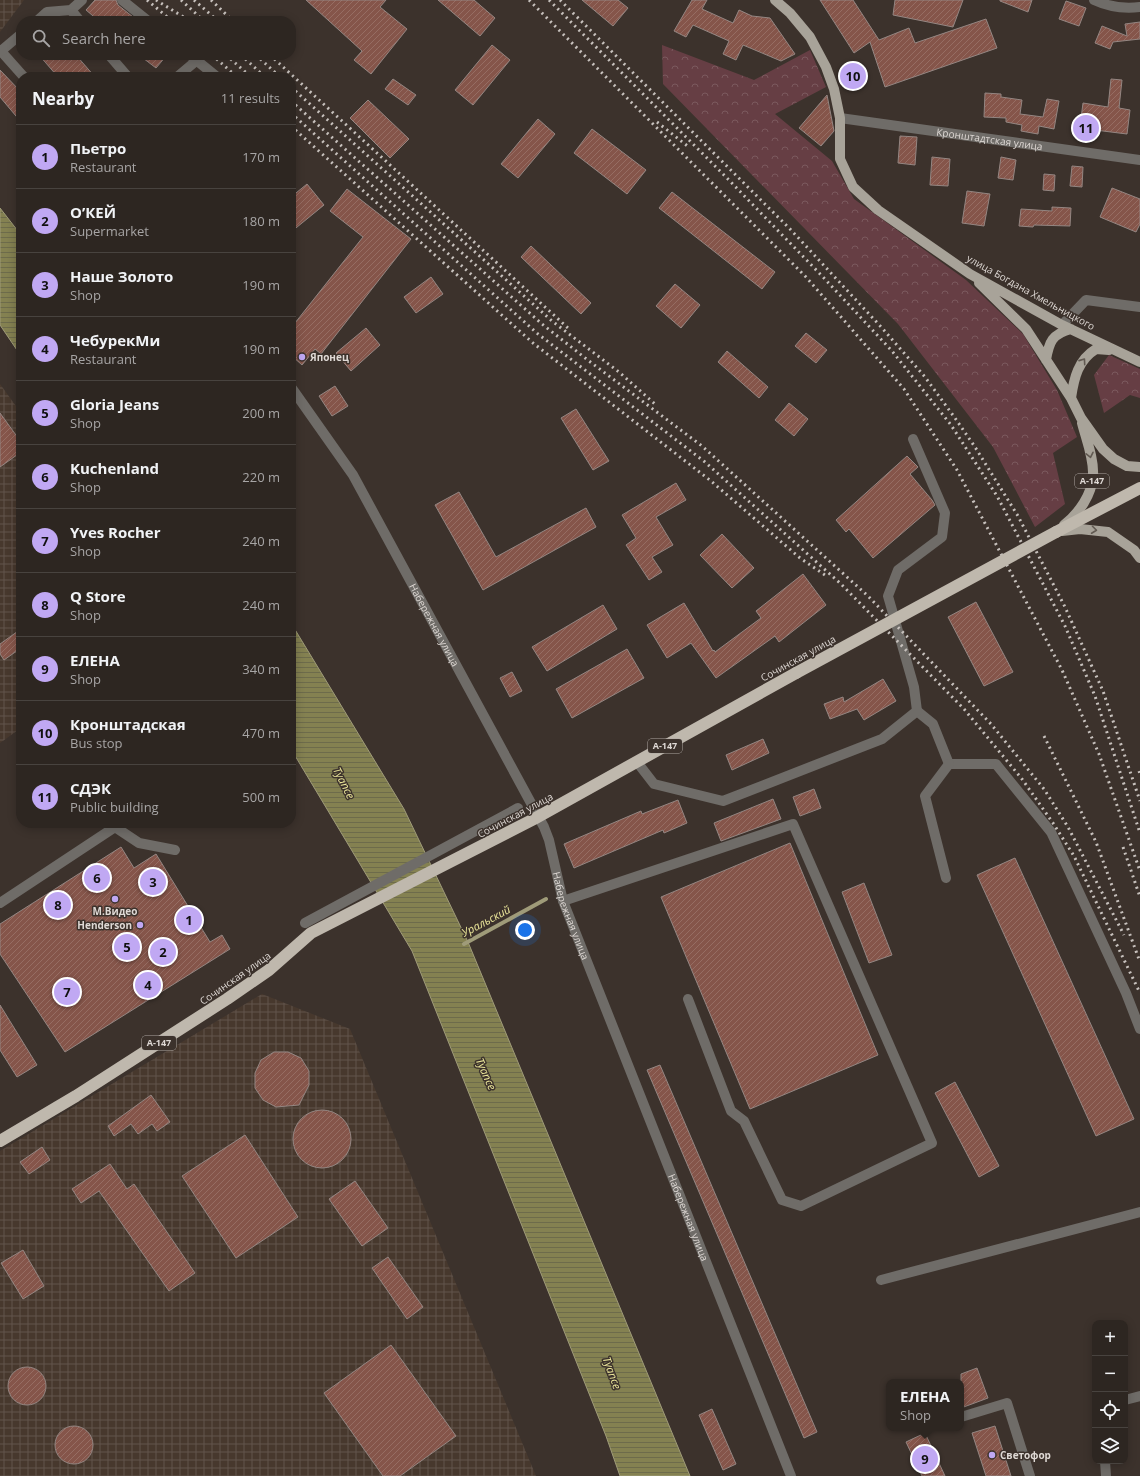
<!DOCTYPE html>
<meta charset="utf-8">
<style>
body{margin:0;font-family:"Open Sans",sans-serif;background:#39322e;color:#f1f3f6}
.controls{position:absolute;right:12px;bottom:12px;display:grid;overflow:hidden;border-radius:8px;box-shadow:0 2px 10px #0003}
.controls button{width:36px;height:36px;display:grid;place-items:center;padding:0;border:0;border-bottom:1px solid #48433f;background:#2d2621;color:#f1f3f6;font:20px sans-serif}
.you{position:absolute;left:525px;top:930px;width:14px;height:14px;margin:-10px;border:3px solid #fff;border-radius:50%;background:#1a73e8;box-shadow:0 0 0 6px #1a73e833}
.badge{display:grid;place-items:center;width:26px;height:26px;border-radius:50%;background:#c0a8f3;color:#111;font-size:13px;font-weight:700}
.pin{position:absolute;translate:-50% -50%;border:2px solid #fff;box-shadow:0 1px 4px #0006}
.popup{position:absolute;left:886px;top:1379px;width:78px;height:52px;box-sizing:border-box;display:grid;place-content:center;border-radius:8px;background:#2d2621;filter:drop-shadow(0 1px 3px #0005);font-size:13px;white-space:nowrap;color:#a7a5a5}
.popup b{font-size:15px;color:#f1f3f6}
.popup::after{content:'';position:absolute;left:50%;top:100%;margin-left:-8px;border:8px solid transparent;border-top-color:#2d2621}
.list{margin:0;padding:0;list-style:none}
h2{display:flex;justify-content:space-between;align-items:center;height:52px;margin:0;padding:0 16px;font-size:17px}
h2 small{font-size:13px;font-weight:400;color:#a7a5a5}
.list li{display:grid;grid-template-columns:26px 1fr auto;gap:12px;align-items:center;box-sizing:border-box;height:64px;padding:0 16px;border-top:1px solid #48433f}
.list b{display:block;font-size:15px;white-space:nowrap}
.list p{margin:0;font-size:13px;white-space:nowrap;color:#a7a5a5}
.list em{font-size:13px;font-style:normal;color:#a7a5a5}
.icon{flex:none;width:22px;height:22px;fill:none;stroke:currentColor;stroke-width:2;stroke-linecap:round;stroke-linejoin:round}
.map{position:relative;flex:none;width:1140px;height:1476px;overflow:hidden}
.search{position:absolute;background:#2d2621;box-shadow:0 2px 10px #0003;left:16px;top:16px;width:280px;height:44px;display:flex;align-items:center;gap:10px;box-sizing:border-box;padding:0 14px;border-radius:16px;color:#a7a5a5;font-size:15px}
.panel{position:absolute;background:#2d2621;box-shadow:0 2px 10px #0003;left:16px;top:72px;width:280px;height:756px;border-radius:16px}
.map>svg:first-child{display:block}
</style>
<div class="map">
<svg width="1140" height="1476" viewBox="0 0 1140 1476">
<defs>
<pattern id="industrial-grid" width="8" height="8" patternUnits="userSpaceOnUse"><rect width="8" height="8" fill="#47382d"/><path d="M0 4h8M4 0v8" fill="none" stroke="#61544b"/></pattern>
<pattern id="forest-crowns" width="20" height="18" patternUnits="userSpaceOnUse"><rect width="20" height="18" fill="#663e44"/><path d="M2 6a3 3 0 1 1 6 0M12 15a3 3 0 1 1 6 0" fill="none" stroke="#7b595e"/></pattern>
<pattern id="water-rules" width="6" height="5" patternUnits="userSpaceOnUse"><rect width="6" height="5" fill="#848151"/><path d="M0 2.5h6" fill="none" stroke="#6d6b4b"/></pattern>
<pattern id="building-hatch" width="6" height="6" patternUnits="userSpaceOnUse"><rect width="6" height="6" fill="#85554a"/><path d="M-1 1l2-2M0 6l6-6M5 7l2-2" fill="none" stroke="#966d63"/></pattern>
</defs>
<rect width="100%" height="100%" fill="#3c322c"/>
<path fill="url(#industrial-grid)" d="M0 0H24L0 32Z
M0 384 21 413V728L0 743Z
M262 994 350 1029 536 1476H0V1151Z"/>
<path fill="url(#forest-crowns)" d="M662 45 754 80 810 50 826 87 775 114 832 161 854 199 966 280 1023 334 1057 390 1077 437 1053 453 1065 504 1035 527 993 447 898 324 663 84Z
M1109 355 1140 369V398L1130 395 1104 413 1094 375Z"/>
<path fill="url(#water-rules)" stroke="#9f9b79" d="M0 208 21 235V356L0 325Z
M291 623 404 809 468 942 690 1476H620L606 1436 412 951 291 749Z"/>
<g fill="none" stroke-linecap="round" stroke-linejoin="round">
<path stroke="#9f9b79" stroke-width="4" d="M464 944 546 899"/>
</g>
<path fill="url(#building-hatch)" stroke="#948682" d="M95 0H116L118 5 138 21H99L86 10Z
M306 0H386L380 7 407 29 371 74 354 60 362 51Z
M438 0H474L495 18 480 36Z
M582 0H618L628 8 613 26Z
M692 0H707L702 9 733 23 739 10 752 16 770 18 795 54 781 61 743 45 736 60 723 54 729 41 693 25 686 37 674 31Z
M820 0H853L879 40 909 28 915 43 986 19 997 48 885 87 870 42 854 53Z
M895 0H963L953 27 893 15Z
M1000 0H1032L1028 12 1000 1Z
M1066 1 1086 8 1079 26 1059 19Z
M1140 22V39L1113 42 1110 49 1095 43 1102 26 1127 36 1125 24Z
M492 45 510 60 473 105 455 90Z
M39 55H76L95 77H58Z
M139 55H167L156 68Z
M0 70 21 92V122L0 97Z
M393 79 416 95 408 105 385 89Z
M1111 79 1122 80 1119 108 1130 110 1127 134 1095 130 1094 136 1079 134 1083 103 1108 107Z
M985 93 1001 94V97L1022 100 1020 114 1043 117 1047 99 1059 101 1054 129 1039 126 1038 134 1021 131 1022 125 1006 122V118L984 117Z
M827 95 834 131 821 146 799 128Z
M368 100 409 139 390 158 350 118Z
M538 119 555 134 518 178 501 164Z
M592 129 646 170 627 194 574 153Z
M900 136 917 137 915 165 898 163Z
M932 157 950 159 948 186 930 185Z
M1001 157 1016 160 1013 180 998 178Z
M1072 166 1083 167 1082 187 1070 186Z
M1044 174 1055 175 1054 191 1043 190Z
M307 184 324 205 291 232V197Z
M1112 188 1140 199V224L1136 232 1100 217Z
M347 189 411 239 321 354 315 349 302 365 291 355V328L363 237 330 211Z
M967 191 990 194 984 226 962 223Z
M672 192 775 272 762 289 659 208Z
M1052 207 1071 208 1070 226 1034 225 1033 227 1019 226 1021 209 1052 211Z
M531 246 591 303 581 314 521 257Z
M431 277 443 294 416 313 404 297Z
M675 284 700 305 681 328 656 306Z
M366 328 380 345 351 371 336 353Z
M806 333 827 350 816 363 795 346Z
M727 351 768 387 759 398 718 362Z
M335 386 348 406 332 416 319 396Z
M789 403 808 419 794 436 775 420Z
M576 409 609 461 593 470 561 418Z
M0 413 21 442V452L0 467Z
M907 456 918 467 910 474 932 500 935 505 873 558 849 529 846 532 836 520Z
M676 483 686 500 656 517 673 545 652 557 662 572 649 580 626 545 636 538 622 515Z
M459 492 496 557 586 508 596 527 483 590 435 505Z
M722 534 754 568 732 588 700 555Z
M803 574 826 605 779 642 775 636 716 678 691 643 667 658 647 625 684 603 713 651 714 650 715 652 761 618 756 611Z
M976 602 1013 672 984 686 948 617Z
M603 605 617 629 547 671 532 647Z
M21 629V648L4 660 0 654V644Z
M627 649 644 678 572 718 556 689Z
M512 672 522 691 510 697 500 678Z
M883 679 896 701 864 720 857 709 830 719 824 704 843 697 844 702Z
M763 739 769 753 732 770 726 755Z
M814 789 821 808 800 816 793 797Z
M773 799 781 819 721 841 714 823Z
M678 800 687 823 664 833 663 830 574 868 564 844 641 811 642 814Z
M790 843 878 1055 750 1109 661 897Z
M121 847 134 868 156 854 210 942 222 935 230 949 65 1052 0 954V924Z
M1015 858 1134 1119 1096 1136 977 875Z
M864 883 892 955 869 963 842 892Z
M0 1005 37 1065 17 1077 0 1050Z
M274 1052H288L301 1058 309 1071V1085L299 1105 276 1107 263 1100 255 1088V1073L261 1060Z
M660 1065 817 1432 804 1438 647 1070Z
M955 1082 999 1166 979 1177 935 1093Z
M151 1095 170 1122 157 1131 152 1124 138 1134 131 1124 114 1136 108 1126Z
M293 1139a29 29 0 1 1 58 0a29 29 0 1 1-58 0Z
M245 1135 298 1217 236 1258 182 1176Z
M42 1147 50 1160 29 1174 20 1162Z
M110 1164 127 1189 134 1184 195 1273 169 1291 99 1191 81 1203 72 1189Z
M355 1181 388 1228 362 1246 329 1199Z
M23 1250 44 1286 23 1299 1 1263Z
M388 1257 423 1307 407 1319 372 1268Z
M391 1345 456 1436 400 1476H383L324 1393Z
M8 1386a19 19 0 1 1 38 0a19 19 0 1 1-38 0Z
M977 1368 988 1398 961 1408V1374Z
M712 1409 736 1464 723 1470 699 1415Z
M55 1445a19 19 0 1 1 38 0a19 19 0 1 1-38 0Z
M995 1426 1011 1476H986L972 1433Z
M925 1433 945 1476H922L906 1442Z"/>
<g fill="none" stroke-linecap="round" stroke-linejoin="round">
<g stroke="#6f6c68" stroke-width="10">
<path d="M122 0 148 21"/>
<path d="M1094 0C1109 7 1124 9 1140 7"/>
<path d="M71 10 80 21"/>
<path d="M37 21 47 12 71 10 82 0"/>
<path d="M0 50 24 77"/>
<path d="M1 51 21 34"/>
<path d="M109 55 128 77"/>
<path d="M190 55 217 77"/>
<path d="M177 77 196 61"/>
<path id="s1" d="M840 118 1140 160"/>
<path d="M1062 325 1086 300 1140 307"/>
<path id="s2" d="M291 387 353 475 544 827 549 840 563 901 791 1476"/>
<path d="M917 711 933 724 949 764H996L1051 832 1126 993 1140 1029"/>
<path d="M637 762 654 784 723 801 882 739 917 711 914 687 888 596 898 570 942 537 945 513 913 439"/>
<path d="M946 878 925 796 949 764"/>
<path d="M563 901 793 824 932 1143 801 1206 782 1200 744 1121 731 1111 688 999"/>
<path d="M0 903 115 827 139 843 175 850"/>
<path d="M305 923 518 808"/>
<path d="M881 1280 1140 1212"/>
<path d="M1125 1400 1140 1396"/>
<path d="M961 1417 1007 1403 1030 1476"/>
<path d="M1105 1461 1106 1476"/>
</g>
<path stroke="#a8a399" stroke-width="10" d="M775 0 790 13 810 37 826 67 834 89 840 118V159L853 187 878 210 970 274 1062 325 1140 362
M979 283 1026 329 1071 398 1081 418 1103 449 1114 459 1127 466 1140 467
M1046 360C1049 342 1052 334 1071 329
M1071 398C1074 378 1078 360 1096 349L1109 350
M1064 525C1079 513 1092 495 1093 475 1094 458 1086 439 1082 423
M1062 531 1080 529 1108 532 1134 550 1140 558"/>
<path stroke="#bfb8ad" stroke-width="12" d="M1056 532 1140 488
M0 1141 76 1096 227 999 269 970 311 933 534 819 796 673"/>
<path stroke="#c7c1bd" stroke-width="3" stroke-dasharray="2 4" stroke-linecap="butt" d="M147 0 172 21
M156 0 190 21
M181 0 204 21
M194 0 218 21
M211 0 233 21
M529 0 806 277 904 389 957 470 1062 670 1099 754 1140 871
M549 0 725 176 823 277 892 351 951 425 997 496 1065 626 1095 696 1140 833
M560 0 791 230 883 329 925 377 955 418 975 447 1018 516 1065 607 1103 691 1140 801
M212 55 237 77
M226 55 251 77
M241 55 265 77
M256 55 280 77
M270 55 568 328
M291 87 552 321 619 372 656 405
M291 101 542 324 589 361 702 446 868 596 991 724 1044 789 1068 827 1124 935
M291 113 538 334 705 462 841 584 964 709 1022 779 1053 823 1074 856 1140 993
M657 122 690 148
M291 126 533 343 711 481 800 558 825 575
M1044 736 1096 842 1140 962
M1139 771 1140 774
M1123 847 1140 897"/>
<path stroke="#bfb8ad" stroke-width="12" d="M796 673 1056 532"/>
</g>
<defs><path id="oneway-chevron" d="M-2-3.5L2.5 0L-2 3.5" fill="none" stroke-width="1.6" stroke-linecap="round" stroke-linejoin="round"/></defs>
<g stroke="#625a52">
<use href="#oneway-chevron" transform="translate(1083 361) rotate(-55)"/>
<use href="#oneway-chevron" transform="translate(1090 455) rotate(78)"/>
<use href="#oneway-chevron" transform="translate(1094 530) rotate(7)"/>
</g>
<g fill="#c0a8f3" stroke="#3c322c" stroke-width="1.5">
<circle cx="302" cy="357" r="4"/>
<circle cx="115" cy="899" r="4"/>
<circle cx="140" cy="925" r="4"/>
<circle cx="992" cy="1455" r="4"/>
</g>
<g text-anchor="middle" stroke-width="3" stroke-linejoin="round" paint-order="stroke">
<g fill="#3c322c" stroke="#aea7a2" stroke-width="1">
<rect x="1075" y="474" width="34" height="14" rx="3"/>
<rect x="648" y="739" width="34" height="14" rx="3"/>
<rect x="142" y="1036" width="34" height="14" rx="3"/>
</g>
<g font-size="9" font-weight="bold" fill="#dfd9d5">
<text x="1092" y="484">А-147</text>
<text x="665" y="749">А-147</text>
<text x="159" y="1046">А-147</text>
</g>
<g font-size="10" fill="#dfd9d5" stroke="#3c322c">
<text dy="4" stroke="none"><textPath href="#s1" startOffset="151">Кронштадтская улица</textPath></text>
<text transform="translate(1031 292) rotate(29)" y="4">улица Богдана Хмельницкого</text>
<text dy="4" stroke="none"><textPath href="#s2" startOffset="278">Набережная улица</textPath></text>
<text transform="translate(798 658) rotate(-29)" y="4">Сочинская улица</text>
<text transform="translate(515 815) rotate(-28)" y="4">Сочинская улица</text>
<text dy="4" stroke="none"><textPath href="#s2" startOffset="601">Набережная улица</textPath></text>
<text transform="translate(235 978) rotate(-35)" y="4">Сочинская улица</text>
<text dy="4" stroke="none"><textPath href="#s2" startOffset="925">Набережная улица</textPath></text>
</g>
<g font-size="10" font-weight="bold" fill="#dfd9d5" stroke="#3c322c" text-anchor="start">
<text x="310" y="361">Японец</text>
<text x="115" y="915" text-anchor="middle">М.Видео</text>
<text x="132" y="929" text-anchor="end">Henderson</text>
<text x="1000" y="1459">Светофор</text>
</g>
<g font-size="11" font-style="italic" fill="#ede89b" stroke="#3c322c">
<text transform="translate(344 783) rotate(63)" y="4">Туапсе</text>
<text transform="translate(486 921) rotate(-28)" y="4">Уральский</text>
<text transform="translate(486 1074) rotate(66)" y="4">Туапсе</text>
<text transform="translate(612 1373) rotate(70)" y="4">Туапсе</text>
</g>
</g>
</svg>
<div class="controls">
<button>+</button>
<button>−</button>
<button><svg class="icon" aria-label="locate" viewBox="0 0 24 24"><circle cx="12" cy="12" r="6"/><path d="M12 2v4M12 18v4M2 12h4M18 12h4"/></svg></button>
<button><svg class="icon" aria-label="layers" viewBox="0 0 24 24"><path d="M12 4l9 5-9 5-9-5zM3 14l9 5 9-5"/></svg></button>
</div>
<div class="you"></div>
<div class="pin badge" style="left:189px;top:920px">1</div>
<div class="pin badge" style="left:163px;top:952px">2</div>
<div class="pin badge" style="left:153px;top:882px">3</div>
<div class="pin badge" style="left:148px;top:985px">4</div>
<div class="pin badge" style="left:127px;top:947px">5</div>
<div class="pin badge" style="left:97px;top:878px">6</div>
<div class="pin badge" style="left:67px;top:992px">7</div>
<div class="pin badge" style="left:58px;top:905px">8</div>
<div class="pin badge" style="left:925px;top:1459px">9</div>
<div class="popup"><b>ЕЛЕНА</b>Shop</div>
<div class="pin badge" style="left:853px;top:76px">10</div>
<div class="pin badge" style="left:1086px;top:128px">11</div>
<div class="search"><svg class="icon" aria-label="search" viewBox="0 0 24 24"><circle cx="10" cy="10" r="6"/><path d="M15 15l6 6"/></svg>Search here</div>
<section class="panel">
<h2>Nearby<small>11 results</small></h2>
<ul class="list">
<li><span class="badge">1</span><div><b>Пьетро</b><p>Restaurant</p></div><em>170 m</em></li>
<li><span class="badge">2</span><div><b>О’КЕЙ</b><p>Supermarket</p></div><em>180 m</em></li>
<li><span class="badge">3</span><div><b>Наше Золото</b><p>Shop</p></div><em>190 m</em></li>
<li><span class="badge">4</span><div><b>ЧебурекМи</b><p>Restaurant</p></div><em>190 m</em></li>
<li><span class="badge">5</span><div><b>Gloria Jeans</b><p>Shop</p></div><em>200 m</em></li>
<li><span class="badge">6</span><div><b>Kuchenland</b><p>Shop</p></div><em>220 m</em></li>
<li><span class="badge">7</span><div><b>Yves Rocher</b><p>Shop</p></div><em>240 m</em></li>
<li><span class="badge">8</span><div><b>Q Store</b><p>Shop</p></div><em>240 m</em></li>
<li><span class="badge">9</span><div><b>ЕЛЕНА</b><p>Shop</p></div><em>340 m</em></li>
<li><span class="badge">10</span><div><b>Кронштадская</b><p>Bus stop</p></div><em>470 m</em></li>
<li><span class="badge">11</span><div><b>СДЭК</b><p>Public building</p></div><em>500 m</em></li>
</ul>
</section>
</div>
